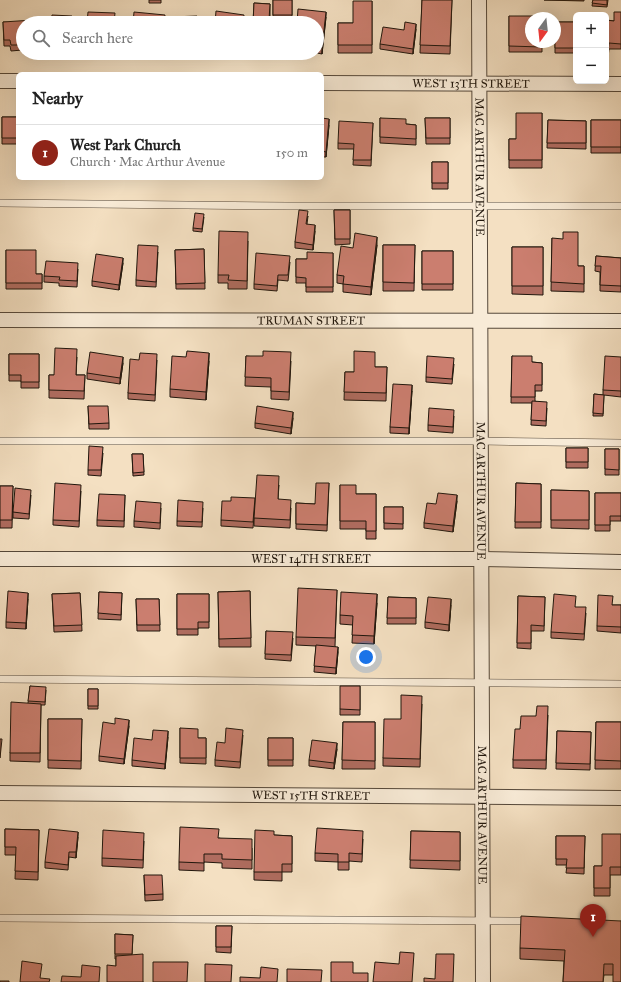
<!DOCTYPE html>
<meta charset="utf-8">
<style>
body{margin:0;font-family:"IM FELL Great Primer",serif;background:#f2f2f2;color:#222}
.controls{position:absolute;right:12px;top:12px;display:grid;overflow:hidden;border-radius:6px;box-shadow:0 4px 16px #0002}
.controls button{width:36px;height:36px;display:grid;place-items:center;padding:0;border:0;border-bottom:1px solid #e0e0e0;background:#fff;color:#222;font:20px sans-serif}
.compass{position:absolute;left:525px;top:12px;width:36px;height:36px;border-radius:50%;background:#fff;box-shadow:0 4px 16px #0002;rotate:195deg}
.you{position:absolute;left:366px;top:657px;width:14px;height:14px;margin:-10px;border:3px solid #fff;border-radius:50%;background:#1a73e8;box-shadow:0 0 0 6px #1a73e833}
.badge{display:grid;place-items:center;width:26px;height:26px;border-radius:50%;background:#8f2418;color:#fff;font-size:13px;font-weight:700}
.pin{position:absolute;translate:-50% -33px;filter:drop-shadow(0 1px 2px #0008)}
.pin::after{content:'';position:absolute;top:21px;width:14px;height:12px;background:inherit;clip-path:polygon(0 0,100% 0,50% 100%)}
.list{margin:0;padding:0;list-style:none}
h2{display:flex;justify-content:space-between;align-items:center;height:52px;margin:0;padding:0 16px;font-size:17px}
h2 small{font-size:13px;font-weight:400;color:#767676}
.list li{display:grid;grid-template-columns:26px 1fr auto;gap:12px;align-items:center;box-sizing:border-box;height:56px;padding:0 16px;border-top:1px solid #e0e0e0}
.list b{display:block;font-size:15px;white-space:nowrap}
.list p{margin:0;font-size:13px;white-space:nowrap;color:#767676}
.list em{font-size:13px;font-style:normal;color:#767676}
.icon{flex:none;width:22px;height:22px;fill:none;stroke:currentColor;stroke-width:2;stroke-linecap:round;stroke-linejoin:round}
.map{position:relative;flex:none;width:621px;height:982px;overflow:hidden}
.search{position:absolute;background:#fff;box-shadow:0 4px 16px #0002;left:16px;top:16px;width:308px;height:44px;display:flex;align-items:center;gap:10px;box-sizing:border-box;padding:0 14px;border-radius:22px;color:#767676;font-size:15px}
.panel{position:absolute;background:#fff;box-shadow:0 4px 16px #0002;left:16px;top:72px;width:308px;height:108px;border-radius:6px}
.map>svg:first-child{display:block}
</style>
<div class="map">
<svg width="621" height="982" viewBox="0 0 621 982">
<rect width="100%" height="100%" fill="#f4e0c2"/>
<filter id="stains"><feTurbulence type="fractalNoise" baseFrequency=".005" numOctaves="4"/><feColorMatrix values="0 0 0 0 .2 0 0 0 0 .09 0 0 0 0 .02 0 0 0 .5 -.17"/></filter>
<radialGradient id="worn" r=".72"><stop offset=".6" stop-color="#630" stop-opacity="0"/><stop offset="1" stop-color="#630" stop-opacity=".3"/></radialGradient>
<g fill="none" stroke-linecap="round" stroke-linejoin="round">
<g stroke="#55483a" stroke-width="8">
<path id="lane" d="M0 203 288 206H621
M0 441H481L621 443
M0 679 621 684
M0 918 529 921"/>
</g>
<g stroke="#55483a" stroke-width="16">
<g id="street">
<path id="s1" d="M479 0 483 982"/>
<path d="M0 81H18"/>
<path id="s2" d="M322 83 621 84"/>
<path id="s3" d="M0 320 621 321"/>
<path id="s4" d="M0 559H482L621 562"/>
<path id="s5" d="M0 793 621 798"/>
</g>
</g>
<use href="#lane" stroke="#f8ebd7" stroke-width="7"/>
<use href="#street" stroke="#f8ebd7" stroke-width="14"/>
</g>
<path fill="#af6c5f" stroke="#20160c" d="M149 0H161V3H149Z
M273 0H292V20H285H289V23H253L254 3 270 4V20H273Z
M422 0H452L450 54 420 53Z
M544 0H584V1Z
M593 0H608L607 7 592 6Z
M372 1V53H338V23H353Z
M621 12V49H609L608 57H606V20L614 21Z
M509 16 542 42V52H509Z
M326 17 322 54 317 53V23Z
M3 22 23 23V47H22V50L11 51 10 46H4Z
M555 22H576V53H555Z
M416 29 413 54 380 49V44L404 30Z
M542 113V168H509V139H516Z
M2 117H18V144H2Z
M322 118 329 125 326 157H322Z
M380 118 406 124 416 125V145L380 143Z
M425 118H450V144H426Z
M548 120 586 121V149L547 148Z
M591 120H621V153H591Z
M373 123 371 166 353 165 354 149H338V143Z
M432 162H448V189H432Z
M334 210H350V244L335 245Z
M308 216 307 224 315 231 313 250 295 248V242Z
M204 217 202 232 193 231V228Z
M552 238 578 266H584V292L551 291Z
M248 241 247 289H228V283H218V275Z
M377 245 371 295 343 292V284L337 283V275L353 248Z
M383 245H415L414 291H383Z
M512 247H543V295L512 294Z
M204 249 205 289H176L175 250Z
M6 250 36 274H42V289H6Z
M422 251H453V290H422Z
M158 252 156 287 136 286V280Z
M333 253V292H306V283H296V259H307Z
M596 256 621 258V292L600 291V272L595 271Z
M290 262 288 281 278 280 277 291 254 289V284Z
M123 263 119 290 92 286V281Z
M78 269 77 287 59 286V283L44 282V276Z
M9 354H39V388H21V381H9Z
M246 356 291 361 289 400 271 399V387L245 386Z
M512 356 532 362 542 363V391H535V401L547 408 546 426 531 425 532 403H511Z
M77 357 76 375H85L84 399 49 398V375H54Z
M621 357V397L604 395 603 416H593L594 394 603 395V390Z
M139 360H157L155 401 128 399V393Z
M209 361 206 400 170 397V389Z
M123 363 120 384 87 379V373Z
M454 364 452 384 426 382V377Z
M375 367H387L386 401 344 400 345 372H354Z
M412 391 409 434 390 433V427Z
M88 406 109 423V429H89Z
M454 416 453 433 428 431V425Z
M293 418 291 434 255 428V423Z
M566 448H588V468H566Z
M605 449H619V475H605Z
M103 453 101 476 88 475V470Z
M132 454H143L144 475 133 476Z
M329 483 327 531 296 529V503L315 504Z
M516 483 541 484V528H515Z
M279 485 278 499 291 508 290 528 254 526V518Z
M340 485 356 494H376V539H366V529H340Z
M0 486H13L12 528H0Z
M551 490 589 491V529L551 528Z
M81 491 79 527 53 525V520Z
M595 493H621V521H610V531H595Z
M31 495 29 519 13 518V512Z
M125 495 124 527 97 526V520Z
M457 501 453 532 424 528V523L436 504Z
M255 504 253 528 221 526V520Z
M384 507H403V529H384Z
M161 508 160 529 134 527V521Z
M203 508 202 527 177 526V521Z
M337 590 335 646 338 652 336 674 314 672 316 646 296 645V637Z
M250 591 251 647H219L218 592Z
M99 592 122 593 121 620 98 619Z
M80 593 82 631 54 632 52 594Z
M177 594H209V628H198V635H177Z
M518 596 545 597 544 631H531V649L517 648Z
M388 597 416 598V624H387Z
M28 599 26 629 6 628V622Z
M136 599H159L160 631H137Z
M377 603 374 644 352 643 353 625 340 624V615Z
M451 605 449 631 425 628V622Z
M612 605H621V633L597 631V626Z
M575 607 586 613 584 640 551 638V632Z
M266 631 293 638 291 661 265 659Z
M30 686 46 690 45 705H41L40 762 10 761V753L28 703Z
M360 686V715H340V709Z
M88 689H98V709H88Z
M422 704 420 767 383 766V758L401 719Z
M548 715 546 769 513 768V760L520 729 536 716Z
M48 719H82L81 769 48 768Z
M343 722H375V769H342Z
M596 722H621V769H595Z
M129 726 124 764 99 761V756Z
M180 728 198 738H206V764L180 763Z
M557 731 591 732 590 770 556 769Z
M243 735 240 768 215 766V760L225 743Z
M168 737 165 769 132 766V760L152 740Z
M268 738H293V766H268Z
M337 749 334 769 309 766V760Z
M5 829 39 830 38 880 15 879 16 855H5Z
M411 831 460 832V870L410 868Z
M621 834V875H610V896H594V866H602Z
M274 835 292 836V872H282V881L254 880V872Z
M556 836H585L584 874 566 873 567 865H556Z
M78 837 76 858 69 857 68 870 45 868V862Z
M219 838 252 848V869L222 868V863L204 862V871L179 870V862Z
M363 839 362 862 349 861V870H338V862L315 861V853Z
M144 841 143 868 102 866V858Z
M144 875 163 894V900L145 901Z
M621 921 613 975H604L603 982H563L564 961 520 959V948Z
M216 926H232L231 953 216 952Z
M115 934 133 935 132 955 143 982 116 966V959H115Z"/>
<path fill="#8e584e" stroke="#20160c" d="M326 12V17L322 54V48Z
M416 24V29L413 54V49Z
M329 119V125L326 157V152Z
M315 225V231L313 250V245Z
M377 237V245L371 295V287Z
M123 258V263L119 290V285Z
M209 353V361L206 400V392Z
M123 357V363L120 384V378Z
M412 385V391L409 434V428Z
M293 412V418L291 434V428Z
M457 495V501L453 532V526Z
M28 593V599L26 629V623Z
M377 594V603L374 644V636Z
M451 599V605L449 631V625Z
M338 647V652L336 674V668Z
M129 720V726L124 764V759Z
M168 731V737L165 769V764Z
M337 743V749L334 769V763Z
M78 832V837L76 858V852Z"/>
<path fill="#cb7e6f" stroke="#20160c" d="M273 0H292V15H273Z
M422 0H452L450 46 420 45Z
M593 0H607V5L592 3Z
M353 1H372V45H338V23H353Z
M254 3 270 4 269 20H289V23H253Z
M298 9 326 12 322 48 317 47V23H297Z
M216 11 244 15 243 23H215Z
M88 12 115 13 114 23H87Z
M134 12 165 15 164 23H133Z
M614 12H621V44L609 43 608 52 606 51V20L614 21Z
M52 15 72 16V23H51Z
M197 16V23H172V17Z
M509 16H542V18H531V42H542V47L509 46Z
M33 20V23H23V41H22V45H11L10 40H4L3 22Z
M405 22 416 24 413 49 380 44 383 27 404 30Z
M555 22H576V48H555Z
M516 113H542V160H509V139H516Z
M2 117H18V138H2Z
M322 118 329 119 326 152 322 151Z
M380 118 406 119V124L416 125V139L380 137Z
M425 118H450V138H426Z
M548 120 586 121V143H547Z
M591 120H621V147H591Z
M339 121 373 123 371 160H353L354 144 338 143Z
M432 162H448V183H432Z
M299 210 308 211 306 224 315 225 313 245 295 242Z
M334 210H350V239H335Z
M195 213 204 214 202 229 193 228Z
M219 231 248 232 247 281 228 280 229 275H218Z
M563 232H578V266H584V284L551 282 552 238 563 239Z
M355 233 377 237 371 287 343 284 344 276 337 275 341 246 353 248Z
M138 245 158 246 156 282 136 280Z
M383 245H415L414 283 383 282Z
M512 247H543V286H512Z
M204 249 205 283 176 284 175 250Z
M6 250H36V274H42V283H6Z
M422 251H453V284H422Z
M307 252 333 253V287H306V278L296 277V259H307Z
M256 253 290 256 288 275H278L277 286 254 284Z
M96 254 123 258 119 285 92 281Z
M596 256 621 258V286L600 285 601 266H595Z
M46 261 78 263 77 281 59 280 60 277 44 276Z
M55 348 77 349 76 375H85L84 391 49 390V375H54Z
M187 351 209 353 206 392 170 389 172 356 186 357Z
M263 351 291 352 289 392 271 391V378L245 377 246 356H263Z
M354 351 375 352V367H387L386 393 344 392 345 372H354Z
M90 352 123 357 120 378 87 373Z
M140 353 157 354 155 395 128 393 130 359 139 360Z
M9 354H39V382H21V375H9Z
M427 356 454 358 452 379 426 377Z
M512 356H532V362L542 363V385H535V397H511Z
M605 356 621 357V391L603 390Z
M393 384 412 385 409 428 390 427Z
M594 394 604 395 603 414 593 413Z
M532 401 547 402 546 421 531 420Z
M88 406H108L109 423 89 424Z
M257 406 293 412 291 428 255 423Z
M429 408 454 410 453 427 428 425Z
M89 446 103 447 101 470H88Z
M566 448H588V462H566Z
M605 449H619V470L605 469Z
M132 454H143L144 472 133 473Z
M257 475 279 476 278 499 291 500 290 520 254 518Z
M55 483 81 485 79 521 53 520Z
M316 483H329L327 525 296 524V503L315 504Z
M516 483 541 484V522H515Z
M340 485H356V494H376V531H366V521H340Z
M0 486H13L12 520H0Z
M15 488 31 490 29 514 13 512Z
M551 490 589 491V520H551Z
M438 493 457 495 453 526 424 523 427 503 436 504Z
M595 493H621V516H610V525H595Z
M99 494 125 495 124 521 97 520Z
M231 497 255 498 253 522 221 520 222 501H231Z
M178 500 203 502 202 522 177 521Z
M136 501 161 503 160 523 134 521Z
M384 507H403V524L384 523Z
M298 588 337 590 335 638 296 637Z
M8 591 28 593 26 623 6 622Z
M250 591 251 638 219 639 218 592Z
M99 592 122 593 121 615 98 613Z
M341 592 377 594 374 636 352 635 353 616 340 615Z
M80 593 82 625 54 626 52 594Z
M177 594H209V622H198V629H177Z
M554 594 576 596 575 607H586L584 634 551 632Z
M598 595 613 596 612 605H621V627L597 626Z
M518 596 545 597 544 626 531 625V643H517Z
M388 597 416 598V618H387Z
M428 597 451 599 449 625 425 622Z
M136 599H159L160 625H137Z
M266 631 293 632 291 655 265 654Z
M316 645 338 647 336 668 314 666Z
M30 686 46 687 45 702 28 701Z
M340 686H360V710L340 709Z
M88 689H98V706H88Z
M401 695 422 696 420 759 383 758 384 719H401Z
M11 702 41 704 40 753H10Z
M537 706H548L546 760H513L515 729H520L521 716H536Z
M115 718 129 720 124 759 99 756 103 722 115 724Z
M48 719H82L81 761 48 760Z
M343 722H375V761L342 760Z
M596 722H621V761L595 760Z
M180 728 198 729V738H206V758H180Z
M226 728 243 730 240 762 215 760 217 742 225 743Z
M153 730 168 731 165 764 132 760 134 738 152 740Z
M557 731 591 732 590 764 556 763Z
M268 738H293V760H268Z
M0 739H2L0 758Z
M312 740 337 743 334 763 309 760Z
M180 827 219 829 218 838 252 839V860L222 859V854H204V863L179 862Z
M317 828 363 831 362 854 349 853V862H338V854L315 853Z
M5 829 39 830 38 872 15 871 16 847H5Z
M49 829 78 832 76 852H69L68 865 45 862Z
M103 830 144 833 143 860 102 858Z
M255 830 274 831V835L292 836V864H282V872H254Z
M411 831 460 832V861L410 860Z
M602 834H621V867H610V888H594V866H602Z
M556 836H585L584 868H566L567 859H556Z
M144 875H162L163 894 145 895Z
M521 916 621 921V982H613V964H604L603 982H563L565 950 520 948Z
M216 926H232L231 947H216Z
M115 934 133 935 132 954H115Z
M400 952 414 953 412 982H373L375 962 399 964Z
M143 954V982H107V965L116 966V956Z
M436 954H454L453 982H424V978L435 979Z
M22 961 42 964 40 978 50 979 49 982H20Z
M153 962H188L187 982H153Z
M331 962H353V973H368V982H331Z
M205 964 232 965 231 982H205Z
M82 965 100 967 99 982H61L62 976 81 977Z
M261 967 278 969 277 982H240V977L260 978Z
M287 969 322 970 321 982H287Z
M0 981H9V982H0Z"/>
<g text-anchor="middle" stroke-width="3.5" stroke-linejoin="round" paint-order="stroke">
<g font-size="12" fill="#20160c" stroke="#f8ebd7">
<text dy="4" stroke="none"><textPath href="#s2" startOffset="149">WEST 13TH STREET</textPath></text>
<text dy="4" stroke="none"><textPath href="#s1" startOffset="167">MAC ARTHUR AVENUE</textPath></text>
<text dy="4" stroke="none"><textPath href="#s3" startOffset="311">TRUMAN STREET</textPath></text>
<text dy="4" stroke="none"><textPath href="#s1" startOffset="491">MAC ARTHUR AVENUE</textPath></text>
<text dy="4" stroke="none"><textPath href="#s4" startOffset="311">WEST 14TH STREET</textPath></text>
<text dy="4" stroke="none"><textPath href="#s5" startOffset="311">WEST 15TH STREET</textPath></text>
<text dy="4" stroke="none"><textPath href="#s1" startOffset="815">MAC ARTHUR AVENUE</textPath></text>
</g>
</g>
<rect width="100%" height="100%" filter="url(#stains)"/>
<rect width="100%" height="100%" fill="url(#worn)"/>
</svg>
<div class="controls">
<button>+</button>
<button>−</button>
</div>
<svg class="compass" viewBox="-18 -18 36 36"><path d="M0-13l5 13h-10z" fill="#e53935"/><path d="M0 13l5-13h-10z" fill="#767676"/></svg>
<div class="you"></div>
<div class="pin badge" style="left:593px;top:937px">1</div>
<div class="search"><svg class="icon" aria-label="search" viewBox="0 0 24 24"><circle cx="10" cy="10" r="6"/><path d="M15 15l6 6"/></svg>Search here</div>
<section class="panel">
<h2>Nearby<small></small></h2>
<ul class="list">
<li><span class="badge">1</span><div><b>West Park Church</b><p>Church · Mac Arthur Avenue</p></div><em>150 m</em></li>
</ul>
</section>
</div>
